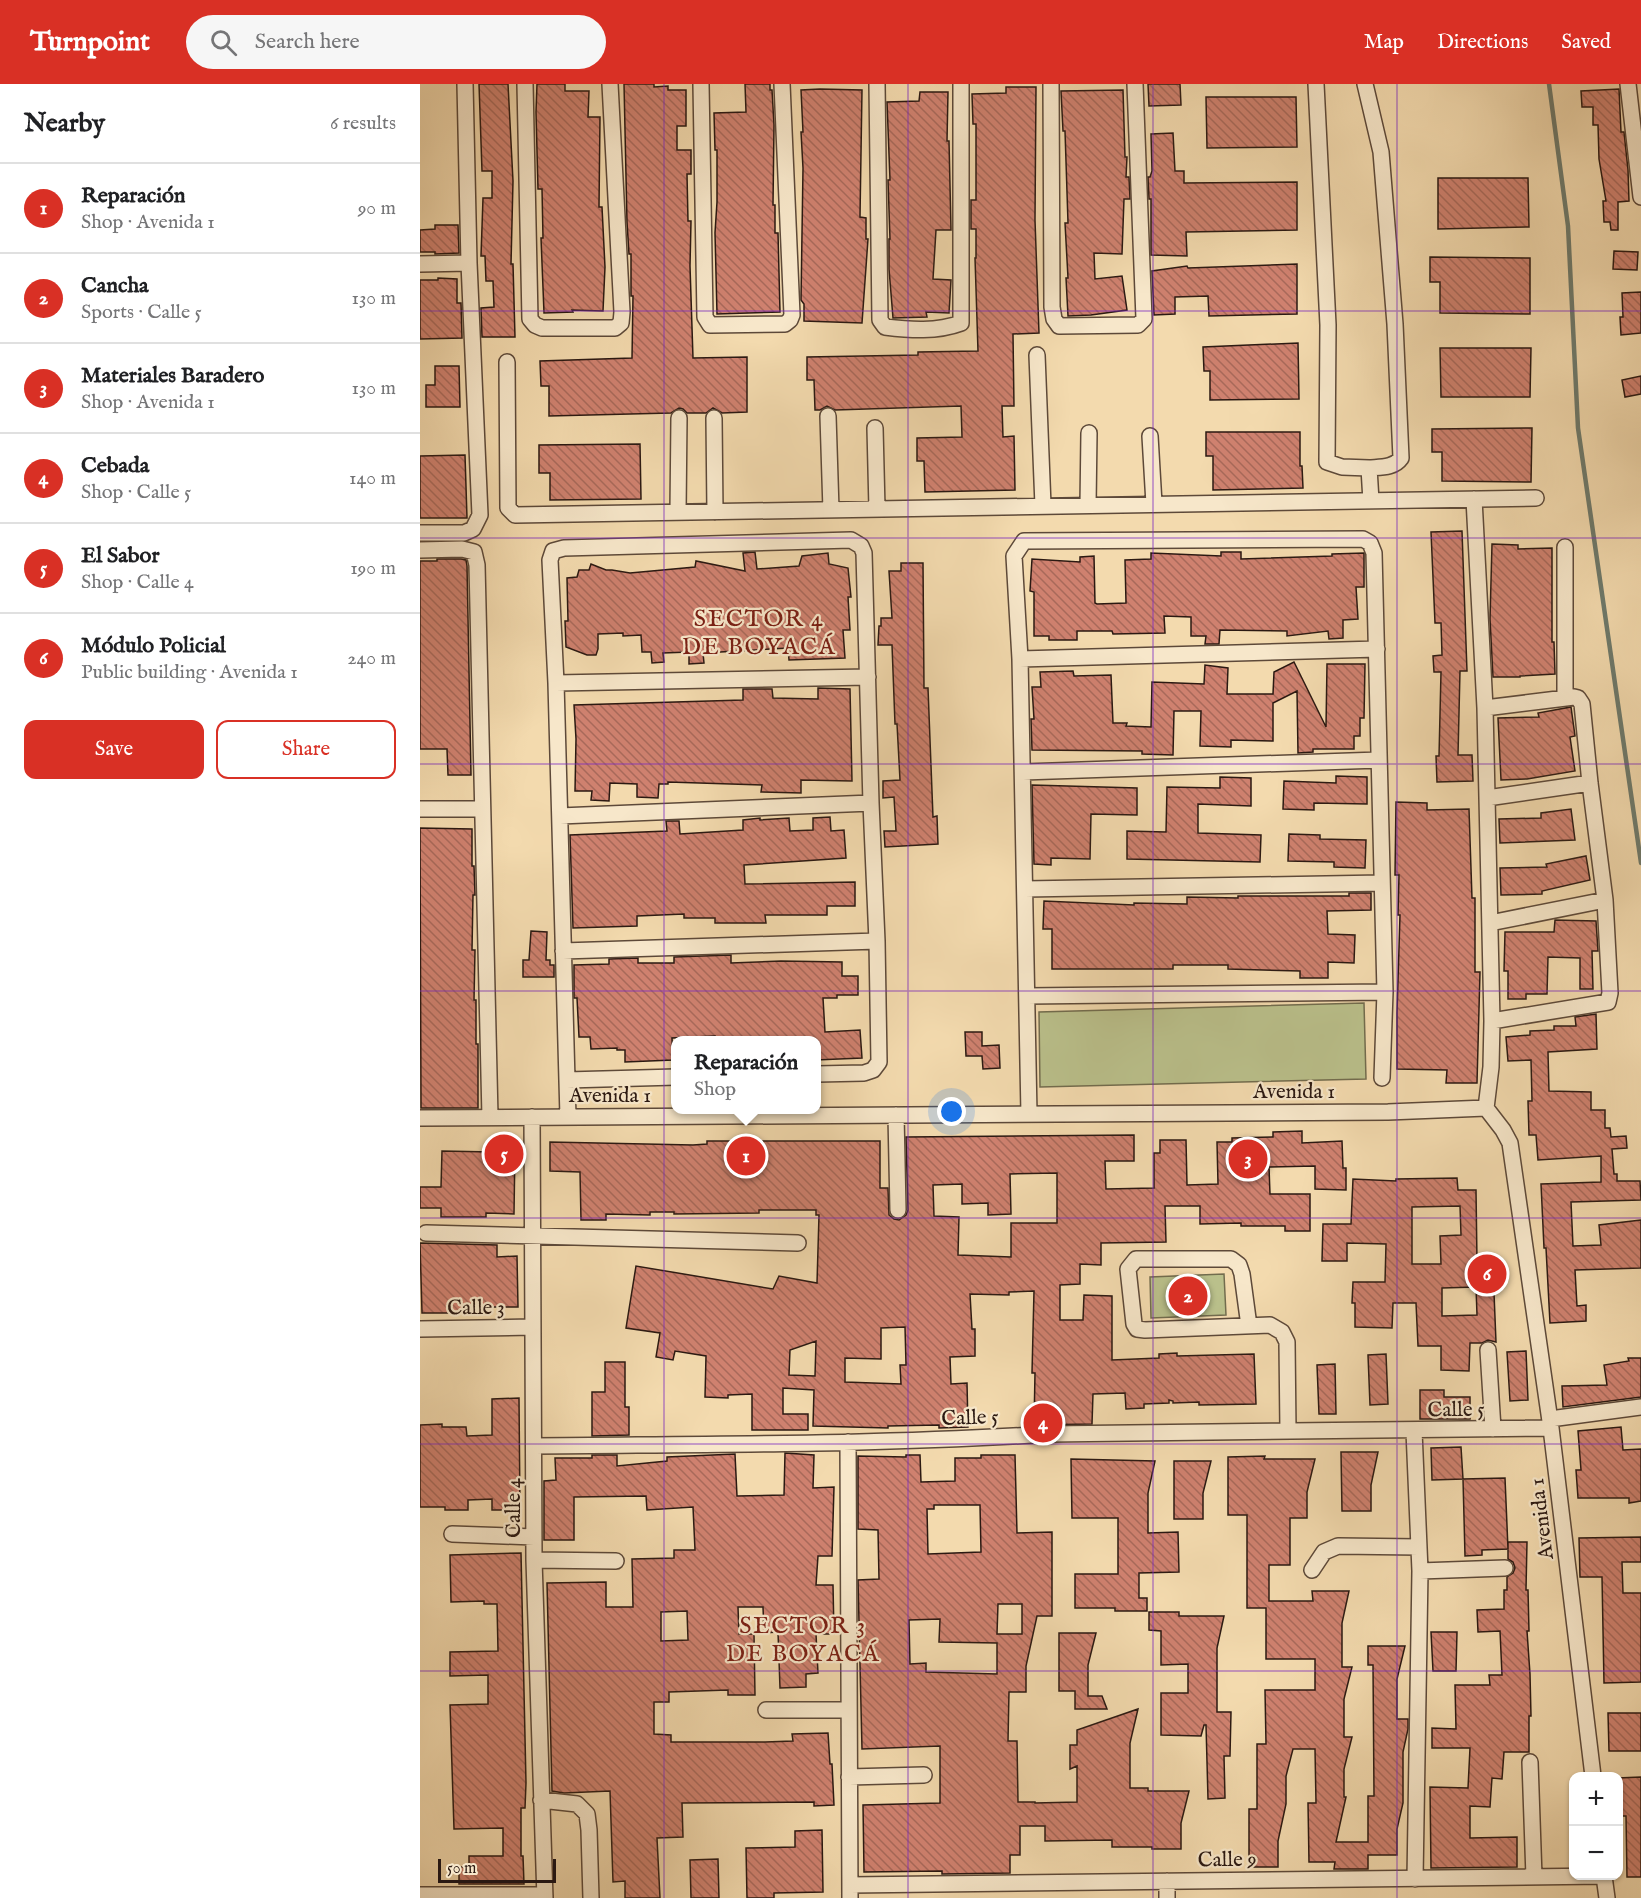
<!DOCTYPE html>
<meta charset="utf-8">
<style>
body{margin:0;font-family:"IM FELL English",serif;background:#f6f6f6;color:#202124}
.controls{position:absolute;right:18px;bottom:18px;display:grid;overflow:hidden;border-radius:12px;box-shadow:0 2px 4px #0004}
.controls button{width:54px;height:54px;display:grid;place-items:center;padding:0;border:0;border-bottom:2px solid #e0e0e0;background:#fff;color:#202124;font:30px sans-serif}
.scale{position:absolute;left:18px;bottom:15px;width:118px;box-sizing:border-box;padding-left:6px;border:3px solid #2b1912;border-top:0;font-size:16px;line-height:21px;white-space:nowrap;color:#2b1912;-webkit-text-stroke:4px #f7e7ca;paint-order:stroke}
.you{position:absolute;left:532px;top:1028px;width:21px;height:21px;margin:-15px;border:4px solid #fff;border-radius:50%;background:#1a73e8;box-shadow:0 0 0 9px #1a73e833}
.badge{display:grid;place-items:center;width:39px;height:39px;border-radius:50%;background:#d93025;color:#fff;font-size:20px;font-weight:700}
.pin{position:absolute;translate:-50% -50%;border:3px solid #fff;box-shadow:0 2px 6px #0006}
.popup{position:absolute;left:251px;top:952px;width:150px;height:78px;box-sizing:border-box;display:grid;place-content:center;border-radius:12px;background:#fff;filter:drop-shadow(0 2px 4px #0005);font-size:20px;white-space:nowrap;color:#757577}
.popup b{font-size:22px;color:#202124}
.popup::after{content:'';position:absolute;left:50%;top:100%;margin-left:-12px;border:12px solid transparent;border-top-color:#fff}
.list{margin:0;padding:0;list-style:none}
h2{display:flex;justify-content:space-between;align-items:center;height:78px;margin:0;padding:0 24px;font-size:26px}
h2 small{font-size:20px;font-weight:400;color:#757577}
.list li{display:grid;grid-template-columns:39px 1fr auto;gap:18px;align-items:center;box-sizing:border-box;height:90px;padding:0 24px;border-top:2px solid #e0e0e0}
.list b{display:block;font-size:22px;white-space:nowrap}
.list p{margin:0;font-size:20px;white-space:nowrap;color:#757577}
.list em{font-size:20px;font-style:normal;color:#757577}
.actions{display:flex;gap:12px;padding:18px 24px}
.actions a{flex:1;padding:14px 0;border:2px solid #d93025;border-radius:12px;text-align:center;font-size:21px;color:#d93025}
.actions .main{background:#d93025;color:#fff}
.icon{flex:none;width:33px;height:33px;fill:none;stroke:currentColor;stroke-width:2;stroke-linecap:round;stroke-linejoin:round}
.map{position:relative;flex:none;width:1221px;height:1814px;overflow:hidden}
header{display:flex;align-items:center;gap:36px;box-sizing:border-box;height:84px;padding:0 30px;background:#d93025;color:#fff}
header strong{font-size:28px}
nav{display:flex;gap:33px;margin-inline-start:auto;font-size:21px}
.search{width:420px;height:54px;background:#f6f6f6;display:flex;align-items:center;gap:15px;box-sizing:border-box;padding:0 21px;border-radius:33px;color:#757577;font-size:22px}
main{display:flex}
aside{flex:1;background:#fff}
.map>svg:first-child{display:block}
</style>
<header>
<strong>Turnpoint</strong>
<div class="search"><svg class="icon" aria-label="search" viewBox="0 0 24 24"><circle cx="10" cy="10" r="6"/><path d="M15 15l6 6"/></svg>Search here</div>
<nav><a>Map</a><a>Directions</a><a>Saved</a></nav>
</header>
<main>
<aside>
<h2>Nearby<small>6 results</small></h2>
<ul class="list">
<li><span class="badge">1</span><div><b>Reparación</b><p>Shop · Avenida 1</p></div><em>90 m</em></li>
<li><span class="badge">2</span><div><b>Cancha</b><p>Sports · Calle 5</p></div><em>130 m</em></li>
<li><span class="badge">3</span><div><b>Materiales Baradero</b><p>Shop · Avenida 1</p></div><em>130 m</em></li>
<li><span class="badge">4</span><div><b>Cebada</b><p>Shop · Calle 5</p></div><em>140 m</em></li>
<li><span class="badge">5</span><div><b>El Sabor</b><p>Shop · Calle 4</p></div><em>190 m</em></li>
<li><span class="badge">6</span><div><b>Módulo Policial</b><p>Public building · Avenida 1</p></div><em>240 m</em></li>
</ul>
<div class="actions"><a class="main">Save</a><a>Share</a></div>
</aside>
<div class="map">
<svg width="1221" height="1814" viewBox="0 0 1221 1814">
<defs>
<pattern id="building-back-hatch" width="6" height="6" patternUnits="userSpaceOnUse" patternTransform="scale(1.5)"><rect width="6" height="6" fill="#cf816f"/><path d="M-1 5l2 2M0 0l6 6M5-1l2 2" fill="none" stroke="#a8695a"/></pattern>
</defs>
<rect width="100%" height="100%" fill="#f3daae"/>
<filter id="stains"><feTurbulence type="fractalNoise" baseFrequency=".00333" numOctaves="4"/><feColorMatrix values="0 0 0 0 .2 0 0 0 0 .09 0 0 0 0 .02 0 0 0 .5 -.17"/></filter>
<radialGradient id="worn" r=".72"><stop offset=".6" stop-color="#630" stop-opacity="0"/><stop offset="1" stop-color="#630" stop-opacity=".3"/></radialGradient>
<path fill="#bac08b" stroke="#726c4e" stroke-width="1.5" d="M944 919 946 995 620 1003 619 928Z
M804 1190 806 1231 731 1234 730 1193Z"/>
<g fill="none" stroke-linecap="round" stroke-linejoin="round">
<path stroke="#6e7a6c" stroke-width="4.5" d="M1129 0 1148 142 1158 344 1221 779"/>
</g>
<path fill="url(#building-back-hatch)" stroke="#2b1912" stroke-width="1.5" fill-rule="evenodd" d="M59 0H88L93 97 91 180H93L95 253H62L61 224 74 223 73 197H66L65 172H61L63 114H72V87H62Z
M117 0H145V7H169L168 33H180L179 123H182L185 183 183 227 152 226 153 228 124 229 121 154H123L122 105H118L116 28Z
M204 0H234V3L248 2V6H266V42H257V66H271V90H267L268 137H271L270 182 273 274 327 273V328L302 329 293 324 286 329H267L263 325 259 324 251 329 129 332V302H121L120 277 212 274 213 212H211V170H209L207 138Z
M325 0H350V6H352L354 41 353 121H355V149H358L360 228 297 230 295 149 297 118V66H295L294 29 326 28Z
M728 0H760L761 21 729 22Z
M586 3H616L615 136 619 249 593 250 594 322H582L583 353 594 352 595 406 505 408 504 377H497V354L542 353 541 322 415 326 407 322 400 326H395L394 296H387V273L498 271V268L558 267 555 174H556V145H551V116H556V40H553L552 10 586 9Z
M400 5 442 6 440 133 446 134V155H448L442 239 384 237V220L381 216 383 84 381 48H383L381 6Z
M1199 5 1201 48H1204L1208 86 1209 117 1198 118V146H1191L1190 138H1184L1183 117H1186L1179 75 1178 41H1173V23H1162L1161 7Z
M703 6 705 73H707L706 93H709L710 115H704L702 170 674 169 675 195 702 192 707 226 671 231 648 232 646 194H648L645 139H648L645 47H643L641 7Z
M500 8H528L527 57H529L531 146H516L513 195 531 196 529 229 506 228 507 233 473 234 469 185V155H470L468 96H470L467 18 499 17Z
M786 13H876L877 63 787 64Z
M753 49 755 87H764V99L877 98V146L766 148 767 172 731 171V115H729L728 93H730L732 87 731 50Z
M1018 94H1108L1109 143 1018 145Z
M15 141H38L39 169 15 170V168H0V146L15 145Z
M1194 167 1218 168 1217 186 1193 185Z
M1010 173 1110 174V230L1020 229V198H1010Z
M877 180V230L789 232 788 212 755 213V230L734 231 732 187 767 182 768 184Z
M18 194 37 195V219H41L42 254 0 255V196H18Z
M1221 208V249L1201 251 1200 233H1203L1202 209Z
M878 259 879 315 790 316V287H784L783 263Z
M1020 264H1111L1110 313H1021Z
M15 282H39L40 323H6V301H15Z
M1221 292V310L1205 313 1202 296Z
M1112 344 1111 398 1022 397V368H1012V345Z
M786 348H880V382H882L883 404 793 406V372H786Z
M220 360 221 415 130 416V389H119V361Z
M45 371 47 434H0V372Z
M1042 447 1047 587H1040L1038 671H1052L1053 697 1017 698 1016 672H1019L1021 588H1014L1013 572 1022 571 1021 539H1015L1011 448Z
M1072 460 1098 461V465L1132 464V558H1134L1135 590 1100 592V593H1073L1070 535Z
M335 468 337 485 379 482 382 472 408 469 409 480 428 484 431 513H428L430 546H423L425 574 369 576 368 564 283 569 284 579 269 580V568L243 569 244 578 232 579 231 568H222L221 551 203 552V549L178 550V565L176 571H167L146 563 145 537H148L147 494 157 493 159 486H169L171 480 186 486H192L210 489 275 483 276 477 325 487 323 469Z
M801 468H821V475L912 472V470L944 469V503H936L938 535 923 536V554L909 555 908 547 867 552V547L800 546 799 560H785L786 552H771V533L744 532 745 549 693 550 692 547H657V556H629V552H614V508L610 507 612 475 660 478V473L674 472 675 519 677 520 706 519 705 476 731 475V469L801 472Z
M17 475H41L46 476 47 482 51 691H28L27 665H0V477H17Z
M481 479H503L504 604H508L513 733 517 732 518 760 465 763 464 747H476L474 713 463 714V697L480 696 477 640H475L472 561H458L459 542H461V534H472L469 487H481Z
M874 578 906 643 907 580H945L944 634H940V652H934V665H893V668L878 669 877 607 853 619V657L811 656V663L780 662 781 627H754L753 671 722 670V667L612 666 611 635H614L612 603H621L620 588 653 587 654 592 691 591 693 639H707L706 642 731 643 732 598 784 600 785 581 808 584 807 610H853L854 588Z
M398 604 430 605 432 697 381 696V709L341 708 342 701 248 698V700H239L238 714 217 713V700L190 699 189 717 171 716 172 707H155L156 655 154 621 323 616V605H352L353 614 398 615Z
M1151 623 1155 652 1150 653 1155 687 1107 695 1081 696 1078 634 1119 633 1118 629Z
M916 692 947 693V720L894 719V726L863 725 864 697 916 699Z
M800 693 831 694V722L778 720V749L841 751 840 778 707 775V747L746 748 747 703 800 704Z
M612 701 717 704V731L671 730 670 775 631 774V781L614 780Z
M976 718 1007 719V726L1049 725 1052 814H1055V888H1060L1057 999H1026L1027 986 977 985V929L980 831H978L979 791H975Z
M1151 725 1155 756 1080 759 1079 735 1121 734V729Z
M410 733 411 747 424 746 426 774 324 781 325 800 435 798V822H407V831H345L346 839H295V834H264V830L217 832V842L153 844 150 751 247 747 246 737H259L260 750 323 746V736L340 734V736L369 734 370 747 393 746V734Z
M0 744 52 745V782H54L55 811H53L52 866H55L54 916H56V960H58V1024H1Z
M869 750 900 751V755L946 756 945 784 914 783V778L868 777Z
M1166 772 1170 796 1122 807V810L1081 811 1080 784 1127 783 1126 780Z
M929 809H951V826L907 827 908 850 935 851 934 879 908 878V894H880V887L808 885V881H753V885H632V845H623L624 817 714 821V819L767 820V813L818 814V812H929Z
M1135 836 1176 837 1178 867H1172L1173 905H1160V874L1128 873 1127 910H1106V915H1088V887H1084L1085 848H1134Z
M111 847 127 848 126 876H130V881H134V893H103V876H109Z
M311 871V879L361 877 422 878V892H438V911H417V914H403L405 948 440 946 442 974 396 976V957H295V952L252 954 253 976 205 978V966H197V964L171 965 170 953H159L157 914H154V881L189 880V875L218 874V879H254V873Z
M1176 930 1177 965 1128 968 1129 1007 1171 1008V1026H1185V1044H1190L1191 1053 1206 1052 1207 1064 1192 1065 1194 1090H1197V1097H1220L1221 1116 1151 1118 1153 1162 1181 1161 1179 1141 1221 1136V1184L1155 1186 1157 1222 1166 1221V1237L1130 1239 1126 1164H1124L1121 1100 1181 1098V1072L1118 1076 1116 1051H1109L1108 1017H1112L1111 976 1088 977 1086 953 1110 951V947L1134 946V942H1156L1155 933Z
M545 948H562V962L579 961 580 984 563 985 562 972H546Z
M882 1047V1059L922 1057 923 1084H926V1106L895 1105V1082L849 1083 850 1110H890V1147H865V1142H821V1139L780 1140V1122H745L746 1158 681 1159V1181L660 1180V1200L640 1201V1236H663L664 1211 692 1212V1276L739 1274V1270L757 1269V1272L834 1270 836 1320 779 1321V1318L753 1319V1317L749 1316V1319L724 1320V1324L706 1325 705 1309 673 1310 672 1340 614 1341 615 1289H612L614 1207 589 1208V1211L550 1210 552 1245H555V1272L530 1273 531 1300 547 1299 548 1343 519 1344V1341L468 1342V1344L393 1342 394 1306 363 1304V1330H388V1346H332V1310L308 1311V1314L285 1313 286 1272 255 1267 253 1276 236 1273 240 1249 206 1244 216 1182 353 1205 359 1192 397 1199 399 1131H396V1126H339V1129L254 1130V1128H230V1131L186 1130V1136H161L160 1088 130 1087V1058L273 1061 287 1060V1057H460V1104H468L469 1131 474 1135 479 1136 486 1131 488 1126 486 1053 714 1051V1077H685L686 1105 734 1104V1069H740V1056H766L767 1101 798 1100 797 1058H812V1054L853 1053V1048ZM637 1089V1139H591V1173L538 1171 539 1133 514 1132 513 1101 542 1100V1120L568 1119V1131L591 1130 590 1090ZM485 1243 486 1281H480L481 1300 425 1298V1274L461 1275V1244ZM396 1257 395 1292 369 1291 370 1266Z
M72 1062 95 1063 94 1130 66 1129V1133H21V1124H0V1103H21L22 1067 72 1068Z
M1037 1094 1038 1106H1056L1057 1177 1060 1176V1186H1070L1071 1209H1074L1076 1258 1068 1256 1062 1259H1050L1049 1287 1021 1286V1262H998L996 1219H973L972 1244 935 1243V1219H932L933 1198H965L966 1160 927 1159V1177H902L903 1140H931L933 1095 976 1097V1095ZM1040 1122 1041 1151 1020 1152 1021 1180H992V1123ZM1056 1203 1057 1231 1022 1232V1204Z
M0 1159 77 1161V1173L97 1172 98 1223H71L72 1229H2Z
M1106 1267 1108 1316 1090 1317 1087 1268Z
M966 1270 968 1320 950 1321 948 1271Z
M1208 1274H1221V1313L1143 1323 1142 1302 1187 1301 1184 1281 1209 1277Z
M185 1278H205V1323H209V1351L172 1352V1308H185Z
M915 1280 916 1330H899L897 1281Z
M1000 1306H1024V1313H1050V1335H1000Z
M99 1314 100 1426H72V1415L48 1416V1426H25V1423H0V1341L22 1340V1343H46L47 1352 72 1351V1315Z
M1201 1343 1203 1366 1221 1365V1417L1209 1419V1414H1158L1156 1386H1161L1158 1347Z
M1041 1363 1043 1395 1012 1396 1011 1364Z
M921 1368H958L951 1401V1427H922Z
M365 1369 394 1371 393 1404 414 1403 412 1472H398L396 1501H413L414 1550H396L398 1589 386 1590V1603L360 1604 358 1548 344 1549 343 1523H318L319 1550H334L335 1611H308V1606L249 1608V1618H234V1650L251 1651V1658H345L373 1657 372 1650 408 1649 410 1680H412L414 1721 394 1722V1718L262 1719 263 1753 237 1754 240 1814H205V1797L193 1798 190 1707 144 1709 132 1707 127 1499 186 1498V1523H213L212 1475 254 1474V1466H275L273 1423 227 1426 226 1412 154 1413V1456H124V1397L136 1396 135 1374H172V1371H197V1382L247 1377V1373L315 1370 317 1412 364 1411ZM267 1527 268 1556 241 1557V1528Z
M486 1371H500L501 1398 535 1397V1374H561V1371H595L597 1449 632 1448V1532H617L606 1582V1608H589L588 1657H597L598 1718H615V1719L657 1718V1682L650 1685V1661H657V1646L718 1625 710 1659V1704H728V1707H769L761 1739V1765H732V1763H692V1756L625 1757V1742H600V1771H590V1789L522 1790V1787L444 1788 443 1721 520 1719V1662L442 1665 438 1496 459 1495 458 1446 438 1445V1372L486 1373ZM514 1421H560L561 1468 508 1470 507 1425H514ZM578 1520H602V1550H577ZM520 1535 519 1558 577 1559V1590L506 1588V1579L490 1580 489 1536Z
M845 1372 844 1375H895L887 1408V1434H870V1481H849V1517H893L892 1507H929L922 1539V1583H932L924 1615V1653H932L924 1685V1713H926L916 1758H948V1712H954L953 1581H948V1562H985L977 1595V1635H988V1645L983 1668V1719L977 1745V1771H948V1785H914L915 1778H889L888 1719H896L895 1665H873L866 1692V1720L858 1757V1783H829V1725H837V1660H846L845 1606H895V1575H846V1524H827V1431H808V1373Z
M651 1375 735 1377 728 1409V1449L758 1448 759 1488 719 1489V1514H727V1527H695V1524H655V1490H698V1434H652Z
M754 1377H791L783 1409V1435H754Z
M1085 1394 1088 1465 1062 1466V1471L1045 1472 1043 1395Z
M1221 1453V1478H1202L1203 1509H1221V1598L1184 1599 1182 1493H1160L1159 1454Z
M1088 1458H1107L1106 1506H1108L1109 1547H1107L1110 1590 1111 1632H1109V1668H1084L1082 1695 1072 1694 1070 1723 1050 1722V1754L1097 1753V1783L1011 1784 1010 1703 1048 1704 1050 1664H1012V1644L1036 1645 1035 1601H1070L1069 1591H1082L1080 1547 1058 1548 1057 1526 1084 1525V1506H1087V1493L1093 1489 1095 1484 1093 1478 1088 1475Z
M101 1469 106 1699 105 1724H101V1772H103L104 1800H39V1783H49V1772H83V1744L34 1745 30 1621 68 1620V1591L30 1592V1568L78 1567 77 1520H64V1517L31 1518 30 1471Z
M729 1528H759V1532H804L797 1564V1628H811L810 1672H804L805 1714 788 1715 786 1641H784L781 1652 741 1651V1609H768V1580L741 1581V1547L729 1546Z
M1011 1548H1037L1036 1587H1013Z
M639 1549H676L668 1581V1612H682L687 1625H655V1607H639Z
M1188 1629H1221V1667H1189Z
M1221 1693V1793H1207L1206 1732H1198V1694Z
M402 1746 403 1808 354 1809V1814H327L326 1764 375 1763V1747Z
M298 1775 299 1814H271L270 1776Z"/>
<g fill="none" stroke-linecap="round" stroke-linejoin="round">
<g stroke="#5d4939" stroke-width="18">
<path id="minor" d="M105 0 110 235 115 241 122 244H195L201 239 202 228 190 0
M281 0 285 233 290 241 365 240 370 236 372 231 362 0
M457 0 460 236 465 243C490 246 517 248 541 239V0
M631 0 632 223 634 235 639 242 718 241 724 235 715 0
M896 0 908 241 907 378 922 383 949 384
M945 0 961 68 975 240 981 374C974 384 961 383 949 384L951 417
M1208 0 1221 113
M0 180 49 179
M617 271 623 422
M87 278 88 424 95 431 1116 414
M408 332 411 426
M294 334 295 428
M455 344 457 425
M730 352 734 420
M1054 415 1065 624 1072 937 1071 983 1066 1024
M668 421 669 349
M258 428 259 334
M0 449H44L53 445 60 431 49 179 45 0
M0 466 42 465 54 468 57 481 70 1033
M600 575 957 565
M136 599 448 593
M1145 614V463
M1065 624 1154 613 1158 614 1162 620 1170 699 1185 816 1190 909 1188 918 1072 937
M603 688 959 676
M1067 714 1170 699
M0 725H62
M140 732 451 719
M605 805 962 799
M1070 839 1185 816
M143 867 457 857
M607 912 965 908
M147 996 256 993
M609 1030 600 575 594 472 604 457 943 455 950 459 954 469 965 908 962 994
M476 1031 478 1126
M112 1033 114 1476 125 1814
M148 1033 136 599 130 476 133 467 144 464 431 456 441 462 444 469 451 719 457 857 459 978 453 986 444 989 397 990
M0 1034 968 1028 1066 1024 1083 1046 1090 1059 1131 1344 1173 1692
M6 1149 378 1159
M829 1242 822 1190 819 1181 811 1175H716L708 1185 714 1240 717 1245 725 1246 850 1241 862 1248 867 1258 868 1347
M0 1245 112 1243
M1068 1266 1073 1345
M1130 1335 1221 1323
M994 1347 1000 1487 995 1795
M428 1358 430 1814
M114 1362C286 1360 458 1361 629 1350L1131 1344
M32 1450 114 1453
M114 1476 196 1477
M892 1486 904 1468 918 1462 999 1463
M1000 1487 1085 1484
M346 1626H428
M1110 1678 1114 1793
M429 1693 504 1691
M121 1716 157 1720 167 1730 169 1746 171 1814
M1184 1792 1187 1814
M430 1801 1184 1792
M0 1811H125
M747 1814V1797"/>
</g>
<use href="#minor" stroke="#f7e7ca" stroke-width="15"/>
</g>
<path fill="none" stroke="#7b2cbf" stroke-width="1.5" stroke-opacity="0.55" d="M244 0V1814M488 0V1814M733 0V1814M977 0V1814M0 227H1221M0 454H1221M0 680H1221M0 907H1221M0 1134H1221M0 1360H1221M0 1587H1221"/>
<g text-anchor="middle" stroke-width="4.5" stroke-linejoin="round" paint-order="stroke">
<g font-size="21" fill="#2b1912" stroke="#f7e7ca">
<text x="874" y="1014">Avenida 1</text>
<text x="190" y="1018">Avenida 1</text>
<text transform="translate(56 1223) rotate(-1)" y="7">Calle 3</text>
<text transform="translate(1036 1325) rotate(-1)" y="7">Calle 5</text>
<text transform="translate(550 1333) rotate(-2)" y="7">Calle 5</text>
<text transform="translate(93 1424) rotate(-90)" y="7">Calle 4</text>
<text transform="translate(1121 1435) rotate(-97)" y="7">Avenida 1</text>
<text transform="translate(807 1775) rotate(-1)" y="7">Calle 9</text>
</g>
<g font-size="24" letter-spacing="1.5" fill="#7a1f14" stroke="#f7e7ca">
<text x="339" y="542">SECTOR 4<tspan x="339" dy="28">DE BOYACÁ</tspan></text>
<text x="383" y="1549">SECTOR 3<tspan x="383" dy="28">DE BOYACÁ</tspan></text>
</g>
</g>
<rect width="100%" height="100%" filter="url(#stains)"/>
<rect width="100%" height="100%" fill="url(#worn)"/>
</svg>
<div class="controls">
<button>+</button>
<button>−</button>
</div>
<div class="scale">50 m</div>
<div class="you"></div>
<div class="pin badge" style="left:326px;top:1072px">1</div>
<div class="popup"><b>Reparación</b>Shop</div>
<div class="pin badge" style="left:768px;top:1212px">2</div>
<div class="pin badge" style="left:828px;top:1075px">3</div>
<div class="pin badge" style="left:623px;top:1339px">4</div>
<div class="pin badge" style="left:84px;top:1070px">5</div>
<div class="pin badge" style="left:1067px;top:1190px">6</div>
</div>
</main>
